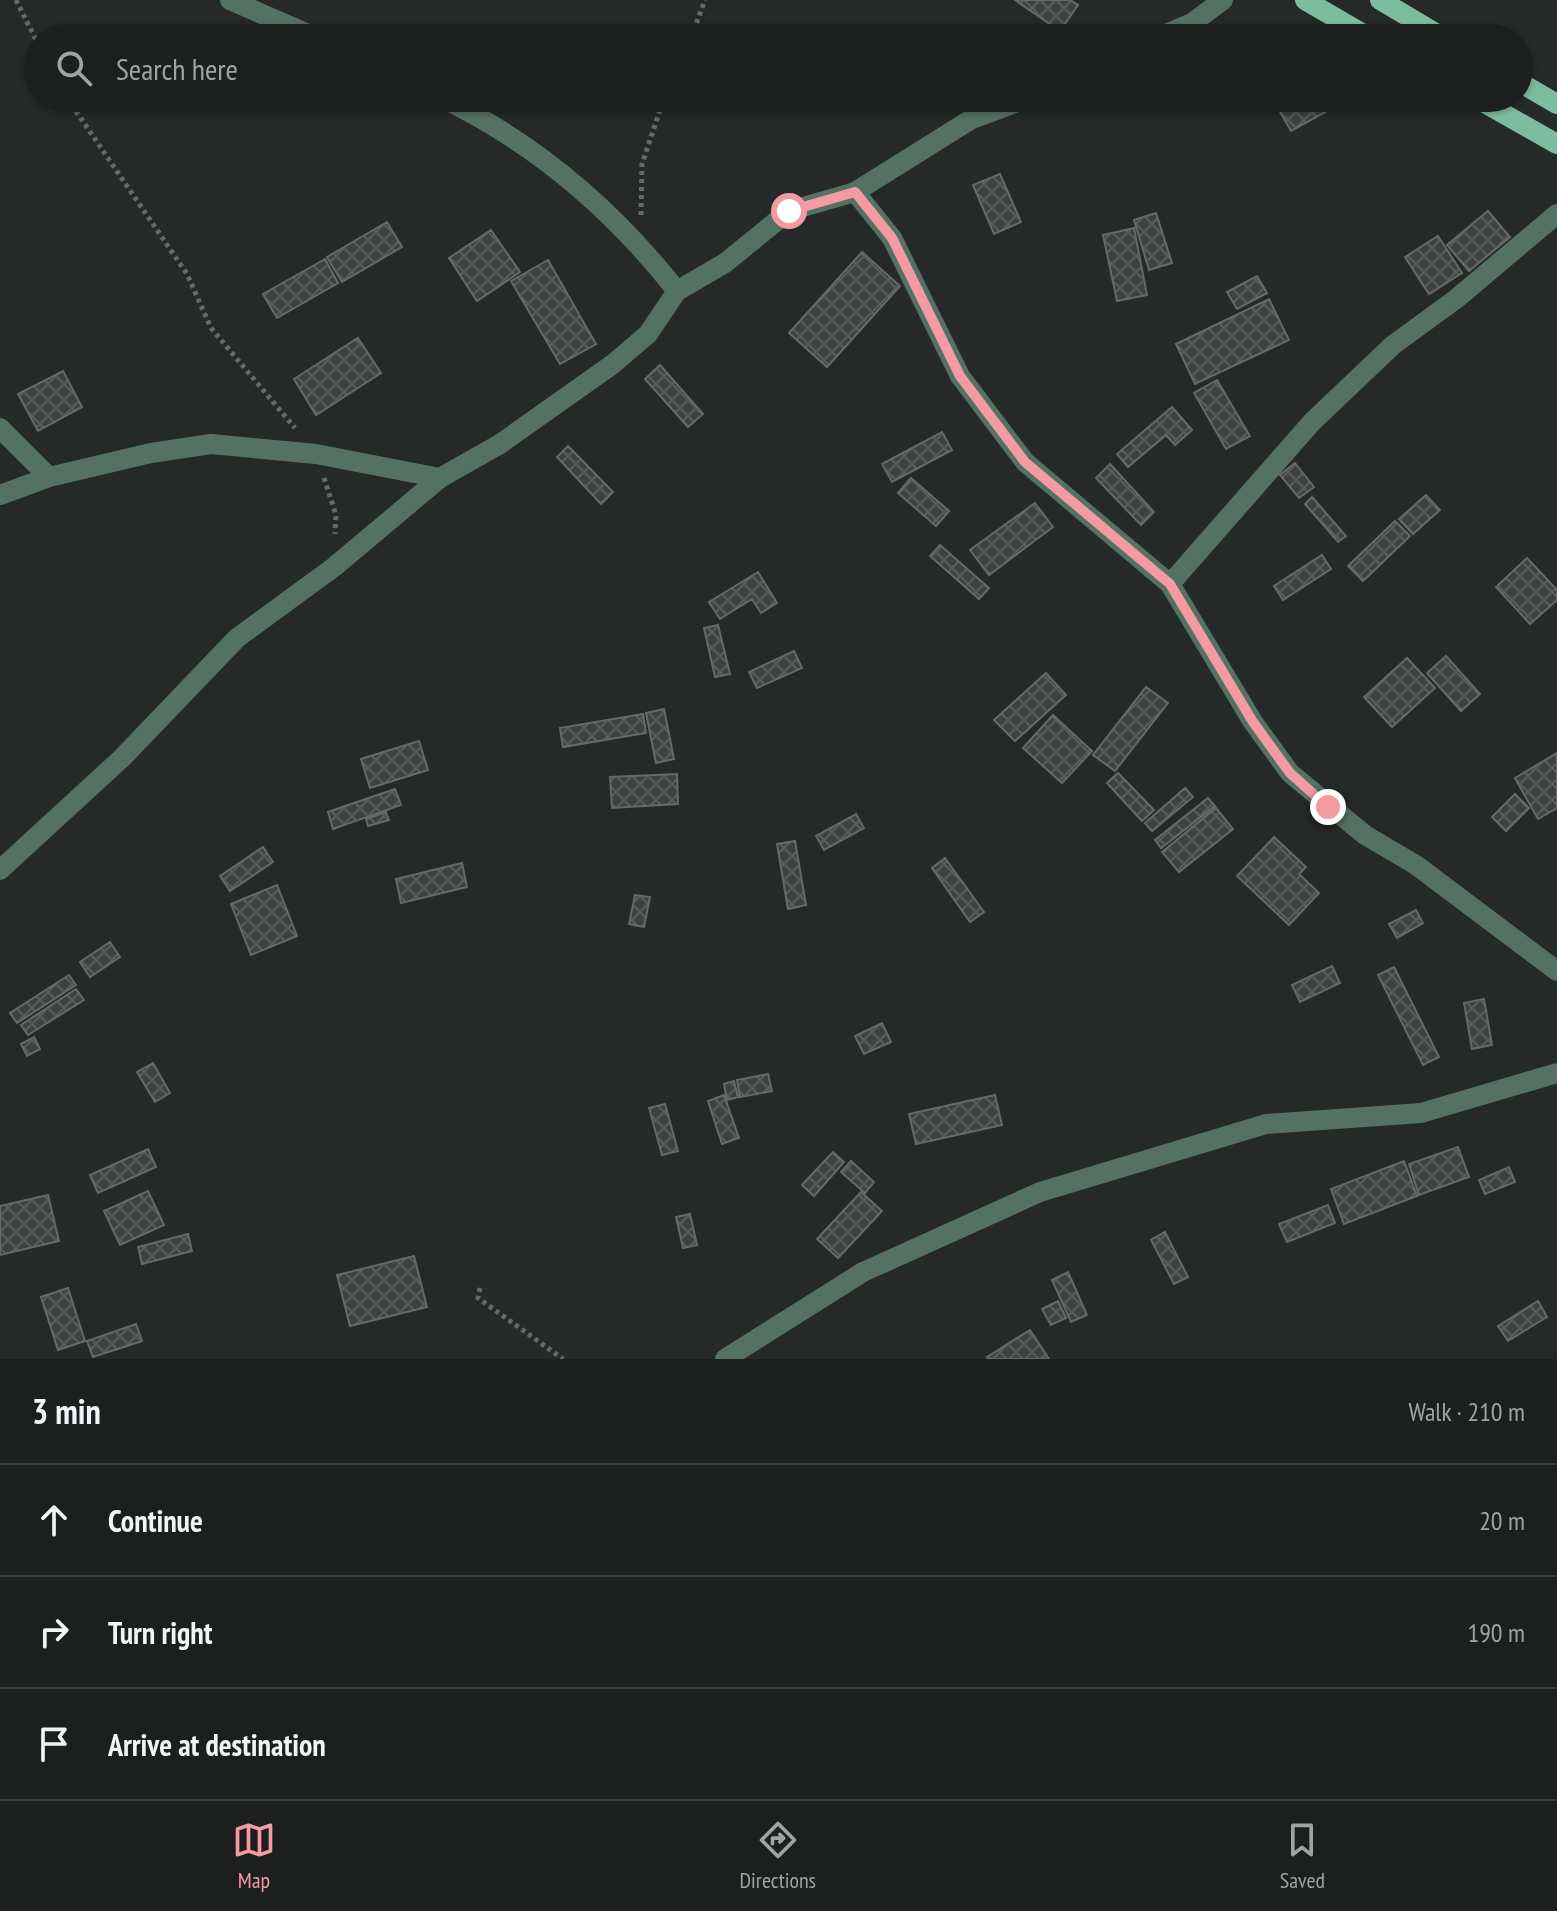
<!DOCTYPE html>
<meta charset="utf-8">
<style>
body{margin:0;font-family:"PT Sans Narrow",sans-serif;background:#252726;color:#f1f3f6}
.stop{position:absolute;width:24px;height:24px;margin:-18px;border:6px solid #f49aa3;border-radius:50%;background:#fff}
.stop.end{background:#f49aa3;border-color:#fff;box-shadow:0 2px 8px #0008}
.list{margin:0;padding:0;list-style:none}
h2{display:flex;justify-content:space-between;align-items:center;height:104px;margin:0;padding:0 32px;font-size:34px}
h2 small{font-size:26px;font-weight:400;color:#a0a2a4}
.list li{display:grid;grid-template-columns:52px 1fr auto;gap:24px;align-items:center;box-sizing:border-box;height:112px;padding:0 32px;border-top:2px solid #3a3d3b}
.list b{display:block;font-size:30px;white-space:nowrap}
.list em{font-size:26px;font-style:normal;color:#a0a2a4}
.icon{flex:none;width:44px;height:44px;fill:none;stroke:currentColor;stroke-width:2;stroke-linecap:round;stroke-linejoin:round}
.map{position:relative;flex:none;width:1557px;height:1359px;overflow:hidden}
.search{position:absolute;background:#1c1f1d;box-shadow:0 2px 6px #0004;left:24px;right:24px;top:24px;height:88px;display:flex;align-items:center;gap:20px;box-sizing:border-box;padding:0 28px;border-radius:44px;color:#a0a2a4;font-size:30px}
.sheet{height:440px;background:#1c1f1d}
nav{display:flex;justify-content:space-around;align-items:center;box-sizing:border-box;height:112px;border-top:2px solid #3a3d3b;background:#1c1f1d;font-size:22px;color:#a0a2a4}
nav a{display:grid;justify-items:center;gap:4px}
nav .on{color:#f49aa3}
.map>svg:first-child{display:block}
</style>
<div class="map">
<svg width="1557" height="1359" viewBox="0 0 1557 1359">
<defs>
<pattern id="building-cross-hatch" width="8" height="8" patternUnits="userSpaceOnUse" patternTransform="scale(2)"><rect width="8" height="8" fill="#3d4240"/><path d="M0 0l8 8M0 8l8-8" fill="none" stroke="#595d5b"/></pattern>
</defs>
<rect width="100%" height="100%" fill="#252927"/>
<path fill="url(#building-cross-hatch)" stroke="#656a67" stroke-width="2" d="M1015 0H1070L1078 5 1060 31Z
M1279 25 1285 38H1253Z
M1272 98H1320L1327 111 1291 131Z
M1000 174 1021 222 994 234 973 185Z
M1488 211 1510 237 1469 271 1447 245Z
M1156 213 1172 263 1149 270 1134 220Z
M387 222 402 247 342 282 327 257Z
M1134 228 1147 295 1117 301 1103 235Z
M491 230 520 272 477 301 449 258Z
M1438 236 1462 273 1429 294 1405 257Z
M862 252 900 286 827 367 789 333Z
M325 259 338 283 277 318 263 294Z
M548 260 596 344 560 364 511 281Z
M1257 276 1267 293 1237 309 1227 292Z
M1269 299 1289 340 1195 384 1176 344Z
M358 338 381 373 316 415 294 379Z
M660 365 703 414 688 427 645 379Z
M63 371 82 407 38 431 18 394Z
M1217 380 1250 436 1226 449 1194 393Z
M1172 407 1192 430 1175 445 1166 435 1128 467 1117 454Z
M942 432 952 450 892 482 882 464Z
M568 446 613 492 601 504 557 457Z
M1295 463 1314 487 1299 498 1280 475Z
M1110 464 1154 512 1141 525 1096 478Z
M911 478 949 511 936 526 898 493Z
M1426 495 1440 510 1413 534 1399 519Z
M1312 497 1346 536 1338 542 1305 504Z
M1035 503 1053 527 989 575 970 550Z
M1395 521 1410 536 1363 581 1348 566Z
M940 545 989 588 979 599 930 556Z
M1322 555 1331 569 1283 600 1274 586Z
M1527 558 1557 590V600L1530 624 1496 587Z
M758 572 777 603 761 613 752 599 720 619 709 602Z
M718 625 730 674 715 677 704 628Z
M794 651 802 668 757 688 749 672Z
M1446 656 1480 694 1461 711 1427 673Z
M1407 658 1435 688 1392 727 1364 697Z
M1046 673 1066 695 1015 741 994 720Z
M1146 687 1168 703 1115 771 1093 755Z
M664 709 674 759 656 763 646 713Z
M643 714 646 733 563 747 560 728Z
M1053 715 1092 751 1062 783 1023 748Z
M419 741 428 770 370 788 361 759Z
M1557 753V808L1538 819 1515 778Z
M1118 773 1154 810 1142 821 1107 783Z
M677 774 678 804 612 808 610 777Z
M1185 788 1193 797 1152 831 1145 823Z
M395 789 401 805 333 829 328 812Z
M1515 794 1529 808 1506 831 1492 817Z
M1208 798 1215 806 1161 848 1155 840Z
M1216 808 1233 829 1179 872 1162 852Z
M386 812 389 820 368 826 366 819Z
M856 814 864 828 824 850 816 836Z
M1274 837 1306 867 1299 874 1319 893 1289 925 1237 876Z
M795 841 806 905 788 909 777 844Z
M263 847 273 862 230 891 220 876Z
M945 858 984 912 970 922 932 868Z
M462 863 467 887 401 903 396 879Z
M277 885 297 936 251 955 231 904Z
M635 895 650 897 644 927 629 924Z
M1416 910 1423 923 1397 938 1389 924Z
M110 942 120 957 90 977 80 962Z
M1332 966 1340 983 1300 1002 1292 985Z
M1394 967 1439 1057 1423 1065 1378 975Z
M69 975 76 985 17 1023 10 1013Z
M76 989 84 1000 28 1035 21 1025Z
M1484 999 1492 1045 1472 1049 1464 1003Z
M882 1023 891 1042 864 1054 855 1036Z
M34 1037 40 1049 27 1056 21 1044Z
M153 1063 170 1093 155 1102 137 1072Z
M768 1074 772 1091 740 1097 737 1080Z
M734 1081 738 1097 727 1100 724 1084Z
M724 1095 739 1138 722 1144 708 1101Z
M995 1095 1002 1125 916 1144 909 1114Z
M665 1104 678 1151 662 1155 649 1108Z
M1458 1147 1469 1177 1419 1195 1409 1164Z
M148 1149 156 1167 98 1193 90 1175Z
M833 1152 844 1162 814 1196 802 1185Z
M851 1161 874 1182 865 1193 841 1172Z
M1404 1161 1417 1196 1344 1224 1331 1189Z
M1509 1167 1515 1182 1485 1194 1479 1180Z
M148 1191 164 1225 120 1245 104 1211Z
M861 1192 882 1211 838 1258 817 1239Z
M48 1195 59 1241 0 1255V1206Z
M1328 1205 1335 1223 1287 1242 1279 1224Z
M690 1214 697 1245 683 1248 676 1217Z
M1165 1232 1188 1277 1174 1284 1151 1240Z
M188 1234 192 1251 142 1264 138 1247Z
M414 1256 427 1307 350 1326 337 1275Z
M1068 1272 1087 1315 1071 1322 1052 1280Z
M68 1288 85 1341 58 1350 41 1297Z
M1058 1301 1066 1318 1051 1325 1042 1309Z
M1538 1301 1547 1317 1508 1341 1498 1326Z
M136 1324 142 1341 93 1357 87 1341Z
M1030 1330 1049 1359H988L987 1357Z"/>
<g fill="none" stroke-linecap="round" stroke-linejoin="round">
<path stroke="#656967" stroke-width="5" stroke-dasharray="4 4" stroke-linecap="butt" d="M16 0 38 44
M691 38 705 0
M67 98 187 274 211 328 295 428
M641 215 642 164 664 98
M324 478 336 515 335 534
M480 1288 478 1298 563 1359"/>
<path stroke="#547264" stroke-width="20" d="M230 0 317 38
M1156 38 1192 23 1223 0
M442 98C535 143 614 211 677 291
M855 192 892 238 960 376 1025 462 1170 584 1253 722 1290 773 1365 835 1416 865 1557 971
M0 428 49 477
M0 495 49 477 151 453 211 444 316 454 440 478
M1170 584 1312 422 1393 345 1456 299 1557 214
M0 870 122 758 237 638 334 567 440 478 500 444 613 364 648 334 677 291 725 263 789 211 855 192 970 120 1028 98
M725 1359 863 1272 1040 1192 1266 1124 1421 1113 1557 1073"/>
<path stroke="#7dbd9f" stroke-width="20" d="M1305 0 1370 38
M1380 0 1444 38
M1519 82 1557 104
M1476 98 1557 144"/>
</g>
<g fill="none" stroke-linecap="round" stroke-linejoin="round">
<path stroke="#f49aa3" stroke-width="10" d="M789 211 855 192 892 238 960 376 1025 462 1170 584 1253 722 1290 773 1328 807"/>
</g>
</svg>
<div class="stop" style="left:789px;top:211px"></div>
<div class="stop end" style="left:1328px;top:807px"></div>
<div class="search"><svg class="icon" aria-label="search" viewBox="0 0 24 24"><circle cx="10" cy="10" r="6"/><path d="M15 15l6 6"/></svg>Search here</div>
</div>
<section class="sheet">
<h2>3 min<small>Walk · 210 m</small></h2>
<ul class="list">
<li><svg class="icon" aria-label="ahead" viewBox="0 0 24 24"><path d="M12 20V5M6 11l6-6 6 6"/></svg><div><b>Continue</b></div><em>20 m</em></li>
<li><svg class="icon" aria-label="right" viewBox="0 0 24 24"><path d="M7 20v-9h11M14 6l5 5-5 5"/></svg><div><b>Turn right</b></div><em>190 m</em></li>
<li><svg class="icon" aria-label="arrive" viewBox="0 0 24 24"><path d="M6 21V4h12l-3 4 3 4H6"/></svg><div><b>Arrive at destination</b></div></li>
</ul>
</section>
<nav>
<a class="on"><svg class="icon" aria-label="map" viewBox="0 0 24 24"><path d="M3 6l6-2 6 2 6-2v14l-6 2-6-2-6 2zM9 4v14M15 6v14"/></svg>Map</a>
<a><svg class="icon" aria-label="directions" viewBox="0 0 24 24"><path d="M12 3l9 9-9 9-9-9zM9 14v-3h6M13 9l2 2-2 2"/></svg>Directions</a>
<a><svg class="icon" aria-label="saved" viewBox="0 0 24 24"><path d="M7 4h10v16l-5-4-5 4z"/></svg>Saved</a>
</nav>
